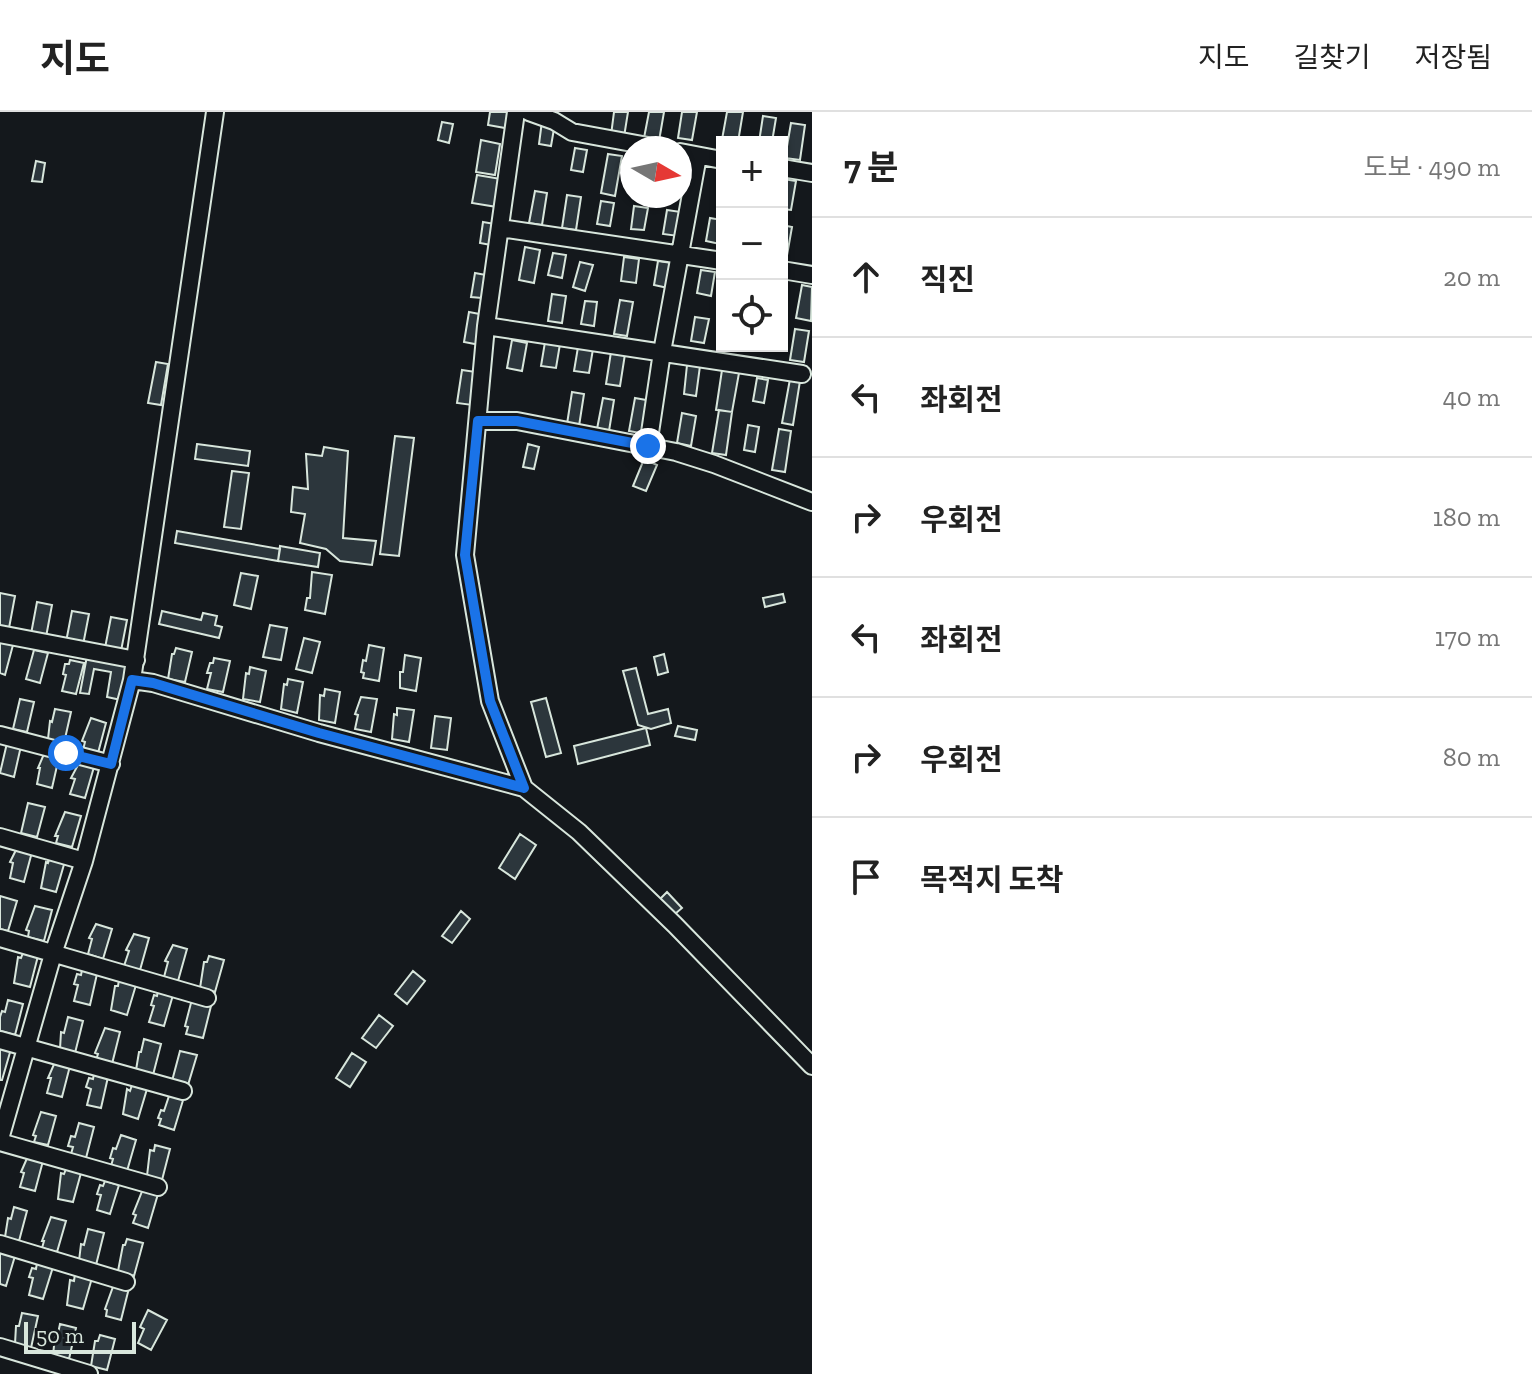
<!DOCTYPE html>
<html lang="ko">
<meta charset="utf-8">
<style>
body{margin:0;font-family:"Zilla Slab","Noto Sans KR",serif;background:#f2f2f2;color:#222}
.controls{position:absolute;right:24px;top:24px;display:grid;overflow:hidden;border-radius:0px;box-shadow:0 2px 6px #0004}
.controls button{width:72px;height:72px;display:grid;place-items:center;padding:0;border:0;border-bottom:2px solid #e0e0e0;background:#fff;color:#222;font:40px sans-serif}
.compass{position:absolute;left:620px;top:24px;width:72px;height:72px;border-radius:50%;background:#fff;box-shadow:0 2px 6px #0004;rotate:99deg}
.scale{position:absolute;left:24px;bottom:20px;width:112px;box-sizing:border-box;padding-left:8px;border:4px solid #d8e6dc;border-top:0;font-size:22px;line-height:28px;white-space:nowrap;color:#d8e6dc;-webkit-text-stroke:6px #14181c;paint-order:stroke}
.stop{position:absolute;width:24px;height:24px;margin:-18px;border:6px solid #1a73e8;border-radius:50%;background:#fff}
.stop.end{background:#1a73e8;border-color:#fff;box-shadow:0 2px 8px #0008}
.list{margin:0;padding:0;list-style:none}
h2{display:flex;justify-content:space-between;align-items:center;height:104px;margin:0;padding:0 32px;font-size:34px}
h2 small{font-size:26px;font-weight:400;color:#767676}
.list li{display:grid;grid-template-columns:52px 1fr auto;gap:24px;align-items:center;box-sizing:border-box;height:120px;padding:0 32px;border-top:2px solid #e0e0e0}
.list b{display:block;font-size:30px;white-space:nowrap}
.list em{font-size:26px;font-style:normal;color:#767676}
.icon{flex:none;width:44px;height:44px;fill:none;stroke:currentColor;stroke-width:2;stroke-linecap:round;stroke-linejoin:round}
.map{position:relative;flex:none;width:812px;height:1262px;overflow:hidden}
header{display:flex;align-items:center;gap:48px;box-sizing:border-box;height:112px;padding:0 40px;background:#fff;border-bottom:2px solid #e0e0e0}
header strong{font-size:38px}
nav{display:flex;gap:44px;margin-inline-start:auto;font-size:28px}
main{display:flex}
aside{flex:1;background:#fff}
.map>svg:first-child{display:block}
</style>
<header>
<strong>지도</strong>
<nav><a>지도</a><a>길찾기</a><a>저장됨</a></nav>
</header>
<main>
<div class="map">
<svg width="812" height="1262" viewBox="0 0 812 1262">
<rect width="100%" height="100%" fill="#14181c"/>
<path fill="#2c363c" stroke="#d8e6dc" stroke-width="2" d="M490 0H508L505 16 488 13Z
M614 0H628L624 25 611 23Z
M649 0H664L659 29 644 26Z
M682 0H697L692 28 678 26Z
M727 0H743L738 30H722V33H721Z
M763 4 776 6 772 30H759Z
M542 9 555 11 551 34 539 32Z
M442 10 453 12 449 31 438 28Z
M791 11 805 13 800 48 785 46Z
M481 28 500 32 495 63 476 60Z
M575 36 587 38 583 60 571 58Z
M608 42 622 44 615 84 601 81Z
M36 49 45 51 42 70 32 69Z
M680 52 688 53 684 82 680 81Z
M477 63 501 67 497 95 472 91Z
M783 67 796 69 791 98 782 97Z
M535 79 547 81 542 113 529 111Z
M567 83 581 85 576 118 562 116Z
M601 89 614 91 610 114 597 112Z
M634 94 648 96 644 118 631 117Z
M667 98 681 100 678 124 663 122Z
M710 106 722 108 720 132 706 129Z
M483 110 495 112 491 133 480 131Z
M782 113 792 115 786 149 782 148Z
M525 135 540 138 534 171 519 168Z
M553 141 566 143 562 166 548 163Z
M624 145 639 147 636 171 621 169Z
M658 149 672 151 668 176 654 173Z
M580 150 593 153 585 179 573 175Z
M701 158 715 160 711 184 697 181Z
M475 161 486 163 482 186 471 185Z
M802 173 812 175 811 209 796 206Z
M552 182 566 184 562 211 548 209Z
M620 188 633 190 627 224 614 222Z
M585 189 597 190 594 214 581 212Z
M469 200 485 203 480 233 464 230Z
M695 205 709 207 704 231 691 229Z
M795 217 809 219 804 250 790 248Z
M512 228 527 231 522 259 507 256Z
M545 230 560 232 556 256 541 254Z
M578 235 593 237 589 261 574 259Z
M611 240 625 242 620 274 606 272Z
M156 250 168 252 161 293 148 291Z
M687 253 700 254 696 284 684 282Z
M462 258 476 260 472 293 457 291Z
M722 258 739 261 732 300 716 298Z
M757 266 768 268 764 291 753 289Z
M790 267 800 269 793 313 782 311Z
M572 280 584 282 579 314 567 312Z
M603 286 614 288 609 319 597 317Z
M635 286 652 289 646 322 629 319Z
M719 298 732 300 726 343 712 341Z
M682 301 696 304 691 334 677 331Z
M748 313 759 315 755 340 744 338Z
M779 317 791 319 785 360 772 358Z
M395 324 414 326 399 444 380 442Z
M197 332 250 339 248 354 195 347Z
M528 332 539 335 534 357 523 355Z
M324 335 348 339 343 426 376 429 372 453 340 449 326 437 300 431 305 402 291 400 293 375 308 377 306 342 322 344Z
M644 347 657 353 646 379 633 374Z
M232 359 249 361 241 417 224 415Z
M177 419 280 437 278 449 175 431Z
M280 434 320 441 318 455 278 449Z
M312 460 332 463 325 502 305 498 307 486H310Z
M241 461 258 464 251 497 234 493Z
M0 481 15 484 9 516 0 514Z
M783 482 785 490 765 495 763 486Z
M37 490 52 493 46 525 31 522Z
M72 499 89 502 83 533 66 530Z
M162 499 201 508 203 501 217 504 215 513 222 515 219 526 159 512Z
M111 505 127 508 121 539 105 536Z
M270 513 287 516 281 548 263 545Z
M304 526 320 530 312 561 296 557Z
M0 529 13 533 5 563 0 561Z
M369 533 384 536 379 569 363 566 364 561 361 560 363 548 366 549Z
M176 536 192 540 185 570 168 567 172 542H174Z
M34 538 48 541 40 571 26 567Z
M664 542 668 560 658 563 654 545Z
M405 543 421 546 416 579 400 576V560H403Z
M87 544 128 551 121 588 107 585 111 560 94 557 89 582 80 581Z
M214 546 230 549 223 580 207 577 211 561H207L210 551H213Z
M70 548 84 551 76 582 62 579 66 563 63 562 65 552H69Z
M250 555 266 559 260 590 243 587 246 561 249 562Z
M636 556 648 602 668 597 671 611 651 617 638 613 623 559Z
M288 567 303 570 297 601 281 597 284 572 287 573Z
M325 577 340 580 335 611 319 608 320 583 324 584Z
M361 585 377 587 371 620 355 617 358 603 355 602Z
M546 586 561 641 546 645 531 590Z
M20 587 34 590 27 620 13 617Z
M397 596 414 598 409 630 392 627 394 602 397 603Z
M55 597 71 600 64 631 48 627 50 609 52 610Z
M435 604 451 606 447 638 431 636Z
M91 606 106 611 98 641 83 638 85 630 82 629Z
M678 614 697 618 695 628 675 624Z
M646 616 650 633 578 652 574 634Z
M7 631 21 634 14 665 0 661Z
M44 642 59 645 52 676 37 672 40 656H38Z
M79 651 94 655 85 686 70 682 75 667 71 666Z
M28 691 45 695 37 725 21 721Z
M65 700 81 704 72 735 56 731 58 724H55Z
M520 722 536 733 515 767 499 756Z
M17 736 32 740 24 770 10 766 13 751 10 750Z
M50 745 65 749 56 780 41 776 46 750 48 751Z
M667 780 682 796 675 802 660 787Z
M0 784 17 789 8 819 0 817Z
M35 794 52 798 44 829 28 825 29 819 26 818Z
M461 799 470 807 452 831 442 824Z
M96 812 112 817 103 847 88 842 92 827 89 826Z
M134 822 149 826 140 858 124 854 129 839 126 838Z
M173 833 187 837 178 869 164 865 168 850 165 849Z
M23 841 38 844 30 875 14 871 18 845 21 846Z
M209 844 224 848 215 880 200 876 204 850H207Z
M82 858 97 862 90 893 74 889 78 873 74 872 77 862 81 863Z
M413 859 425 869 407 892 395 882Z
M119 868 136 873 127 903 111 898 115 874H118Z
M158 879 173 883 164 914 149 910 154 894 151 893 154 883 157 884Z
M8 888 23 892 15 923 0 919V905L2 899 5 900Z
M195 890 211 894 203 926 186 922 188 915 185 914 191 891Z
M379 903 393 914 376 936 362 926Z
M68 905 83 909 75 941 60 937 61 920 64 921Z
M105 916 120 920 112 952 96 948 98 942 95 941Z
M144 927 161 932 153 963 136 958 139 940H141Z
M0 934 11 937 2 968H0Z
M180 939 197 943 188 973 172 969Z
M352 941 366 950 350 975 336 966Z
M55 950 70 954 62 985 47 981 51 966H48Z
M94 962 108 965 101 996 87 993 91 977 86 975 89 966 93 967Z
M132 973 147 977 138 1007 123 1002 127 977 130 979Z
M170 981 184 985 174 1018 159 1013 161 1007 158 1006 161 998 164 999Z
M41 1000 56 1004 48 1033 34 1030 36 1024 33 1023Z
M79 1011 94 1015 86 1046 71 1042 73 1035 68 1034 71 1024 75 1025Z
M121 1023 136 1028 127 1059 111 1054 113 1047 110 1046 113 1036 116 1037Z
M155 1033 170 1037 162 1068 147 1064 150 1038 154 1039Z
M28 1044 43 1049 35 1079 20 1075 24 1061 21 1060Z
M66 1057 81 1061 73 1090 58 1087 61 1061 64 1062Z
M105 1069 119 1073 110 1102 97 1098 101 1083 97 1082 100 1073 103 1074Z
M143 1077 158 1082 148 1116 133 1111 136 1103 133 1102Z
M14 1095 27 1099 19 1129 5 1125 8 1106 11 1107Z
M51 1105 66 1109 57 1140 42 1136 44 1129H42Z
M88 1117 104 1121 96 1153 79 1149 81 1132 84 1133Z
M127 1127 143 1131 134 1164 118 1159 123 1133H125Z
M0 1139 15 1144 6 1174 0 1172Z
M37 1151 53 1155 43 1187 29 1183 33 1166 29 1165 32 1156 36 1157Z
M75 1162 92 1166 83 1197 67 1193 70 1168 74 1169Z
M114 1172 129 1176 121 1208 106 1204 107 1198 105 1197Z
M148 1198 167 1208 151 1238 138 1231 144 1217 140 1215Z
M22 1201 38 1204 31 1236 15 1232 16 1214H19Z
M60 1212 76 1216 69 1247 53 1243 55 1225 57 1226Z
M100 1223 115 1227 107 1258 91 1254 95 1229H98Z"/>
<g fill="none" stroke-linecap="round" stroke-linejoin="round">
<g stroke="#d8e6dc" stroke-width="20">
<path id="minor" d="M516 0 486 214 465 443 490 589 524 676
M529 0 554 9 572 20 659 36
M680 40 722 48
M782 56 812 61
M500 116 722 149
M782 158 812 163
M486 214 802 262
M478 309H517L676 340 714 352 812 390
M648 334 662 240 698 44
M0 522 136 548
M132 568 153 571 319 621 524 676 579 720 675 813 812 954
M0 623 111 652
M0 725 84 749
M0 826 207 886
M0 928 183 979
M0 1027 53 842 84 749 132 568 215 0
M0 1030 158 1075
M0 1132 126 1170
M0 1235 89 1262"/>
</g>
<use href="#minor" stroke="#14181c" stroke-width="16"/>
</g>
<g fill="none" stroke-linecap="round" stroke-linejoin="round">
<path stroke="#1a73e8" stroke-width="10" d="M66 641 111 652 132 568 153 571 319 621 524 676 490 589 465 443 478 309H517L648 334"/>
</g>
</svg>
<div class="controls">
<button>+</button>
<button>−</button>
<button><svg class="icon" aria-label="locate" viewBox="0 0 24 24"><circle cx="12" cy="12" r="6"/><path d="M12 2v4M12 18v4M2 12h4M18 12h4"/></svg></button>
</div>
<svg class="compass" viewBox="-18 -18 36 36"><path d="M0-13l5 13h-10z" fill="#e53935"/><path d="M0 13l5-13h-10z" fill="#767676"/></svg>
<div class="scale">50 m</div>
<div class="stop" style="left:66px;top:641px"></div>
<div class="stop end" style="left:648px;top:334px"></div>
</div>
<aside>
<h2>7 분<small>도보 · 490 m</small></h2>
<ul class="list">
<li><svg class="icon" aria-label="ahead" viewBox="0 0 24 24"><path d="M12 20V5M6 11l6-6 6 6"/></svg><div><b>직진</b></div><em>20 m</em></li>
<li><svg class="icon" aria-label="left" viewBox="0 0 24 24"><path d="M17 20v-9H6M10 6l-5 5 5 5"/></svg><div><b>좌회전</b></div><em>40 m</em></li>
<li><svg class="icon" aria-label="right" viewBox="0 0 24 24"><path d="M7 20v-9h11M14 6l5 5-5 5"/></svg><div><b>우회전</b></div><em>180 m</em></li>
<li><svg class="icon" aria-label="left" viewBox="0 0 24 24"><path d="M17 20v-9H6M10 6l-5 5 5 5"/></svg><div><b>좌회전</b></div><em>170 m</em></li>
<li><svg class="icon" aria-label="right" viewBox="0 0 24 24"><path d="M7 20v-9h11M14 6l5 5-5 5"/></svg><div><b>우회전</b></div><em>80 m</em></li>
<li><svg class="icon" aria-label="arrive" viewBox="0 0 24 24"><path d="M6 21V4h12l-3 4 3 4H6"/></svg><div><b>목적지 도착</b></div></li>
</ul>
</aside>
</main>
